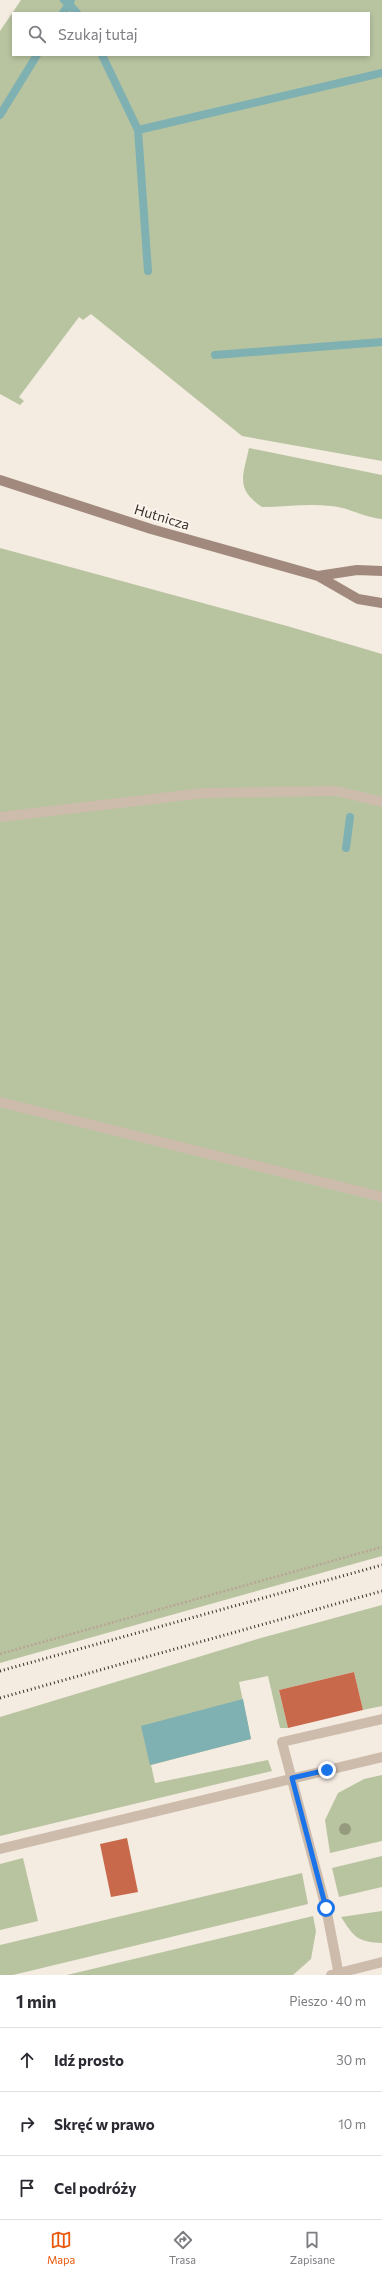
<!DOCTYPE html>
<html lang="pl">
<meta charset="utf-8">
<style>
body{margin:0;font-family:Commissioner,sans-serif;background:#f7f7f7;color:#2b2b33}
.stop{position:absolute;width:12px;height:12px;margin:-9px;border:3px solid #1a73e8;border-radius:50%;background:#fff}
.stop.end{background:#1a73e8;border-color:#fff;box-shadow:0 1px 4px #0008}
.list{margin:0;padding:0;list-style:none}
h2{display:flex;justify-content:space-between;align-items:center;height:52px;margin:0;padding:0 16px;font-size:17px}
h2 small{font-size:13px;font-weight:400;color:#7c7c81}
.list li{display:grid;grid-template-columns:26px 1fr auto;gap:12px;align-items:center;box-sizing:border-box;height:64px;padding:0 16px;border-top:1px solid #e1e1e2}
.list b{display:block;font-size:15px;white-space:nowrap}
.list em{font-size:13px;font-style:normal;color:#7c7c81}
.icon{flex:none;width:22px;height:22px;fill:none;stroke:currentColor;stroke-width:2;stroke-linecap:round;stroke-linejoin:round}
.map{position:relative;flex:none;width:382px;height:1975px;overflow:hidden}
.search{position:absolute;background:#fff;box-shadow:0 2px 6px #0003;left:12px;right:12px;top:12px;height:44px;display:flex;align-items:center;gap:10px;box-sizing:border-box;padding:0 14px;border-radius:0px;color:#7c7c81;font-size:15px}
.sheet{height:244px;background:#fff}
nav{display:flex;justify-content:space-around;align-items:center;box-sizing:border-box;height:56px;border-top:1px solid #e1e1e2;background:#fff;font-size:11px;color:#7c7c81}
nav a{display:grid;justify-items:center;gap:2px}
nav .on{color:#ea580c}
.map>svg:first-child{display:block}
</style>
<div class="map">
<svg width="382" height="1975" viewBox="0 0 382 1975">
<rect width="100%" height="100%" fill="#f4ebe1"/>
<path fill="#b8c4a0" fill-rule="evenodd" d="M21 0H382V461L242 436 91 314 83 320 79 317 19 397 24 401 20 405 0 394V31ZM13 13H369V55H13Z
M249 448 382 475V519C362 517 348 507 331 506 308 503 285 507 262 507 235 489 243 476 249 448Z
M0 548 287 626 382 654V1556L0 1663Z
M382 1605V1706L363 1710 354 1672 279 1690 288 1728H280L268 1676 239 1682 251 1739 151 1765 155 1783 268 1760 272 1771 0 1836V1717L261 1638Z
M382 1775V1841L330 1853 325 1820 338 1793 364 1779Z
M382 1856V1887L339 1897 332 1868Z
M23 1858 38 1921 0 1930V1864Z
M302 1873 308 1904 13 1975H0V1945Z
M382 1911V1943C357 1942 354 1937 341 1917Z
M313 1916 316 1931 311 1959 293 1975H67Z"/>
<path fill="#7fb0b2" d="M243 1699 251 1739 150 1765 141 1726Z"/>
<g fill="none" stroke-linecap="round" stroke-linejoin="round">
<path stroke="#7fb0b2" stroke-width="8" d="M71 0 69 4 77 13
M63 13 69 4 64 0
M102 55 138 130 148 271
M0 115 37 55
M138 130 382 73
M215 355 382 342
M346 848 350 817"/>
</g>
<path fill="#c8694b" d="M354 1672 363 1710 288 1728 279 1690Z
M127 1838 138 1892 111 1897 100 1844Z"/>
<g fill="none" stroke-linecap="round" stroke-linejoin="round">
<path stroke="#b9a596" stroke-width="2.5" stroke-dasharray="2 2" stroke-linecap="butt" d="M0 1654 382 1547"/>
<path stroke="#cdbbac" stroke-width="10" d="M0 817 204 793 336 791 382 802
M0 1102 382 1197
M0 1849 382 1757
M331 1975 382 1962
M339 1975 326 1908 282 1742 382 1719"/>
<path stroke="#a18a7d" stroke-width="10" d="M0 480 151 529 318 576 358 599 382 603
M318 576 357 570 382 571"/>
<path stroke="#3b302b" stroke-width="3" stroke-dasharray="1 3" stroke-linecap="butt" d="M0 1671 382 1565
M0 1698 382 1591"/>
</g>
<circle fill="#969b7f" cx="345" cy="1829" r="6"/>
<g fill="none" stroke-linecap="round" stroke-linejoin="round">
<path stroke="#1a73e8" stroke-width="5" d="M326 1908 292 1778 327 1770"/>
</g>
<g text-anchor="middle" stroke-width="4" stroke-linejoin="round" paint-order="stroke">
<g font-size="14" fill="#3b302b" stroke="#fbf5ee">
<text transform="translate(162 517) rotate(17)" y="5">Hutnicza</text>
</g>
</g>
</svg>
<div class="stop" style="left:326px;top:1908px"></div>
<div class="stop end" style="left:327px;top:1770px"></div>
<div class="search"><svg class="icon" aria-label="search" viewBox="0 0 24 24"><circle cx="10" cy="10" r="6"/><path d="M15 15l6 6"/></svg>Szukaj tutaj</div>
</div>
<section class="sheet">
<h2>1 min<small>Pieszo · 40 m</small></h2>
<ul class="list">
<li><svg class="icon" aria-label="ahead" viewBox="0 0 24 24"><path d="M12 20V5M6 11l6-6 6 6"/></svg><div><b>Idź prosto</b></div><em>30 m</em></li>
<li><svg class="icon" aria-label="right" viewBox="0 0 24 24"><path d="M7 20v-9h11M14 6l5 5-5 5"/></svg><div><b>Skręć w prawo</b></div><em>10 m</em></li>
<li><svg class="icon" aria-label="arrive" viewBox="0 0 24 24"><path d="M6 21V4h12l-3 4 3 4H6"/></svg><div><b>Cel podróży</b></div></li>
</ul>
</section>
<nav>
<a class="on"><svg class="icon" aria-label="map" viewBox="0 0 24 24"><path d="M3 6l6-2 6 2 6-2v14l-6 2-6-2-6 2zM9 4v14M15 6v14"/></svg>Mapa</a>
<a><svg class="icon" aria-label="directions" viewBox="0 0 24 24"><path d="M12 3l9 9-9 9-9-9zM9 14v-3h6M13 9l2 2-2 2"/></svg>Trasa</a>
<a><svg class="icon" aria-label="saved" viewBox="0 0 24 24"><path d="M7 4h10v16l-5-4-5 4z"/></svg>Zapisane</a>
</nav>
